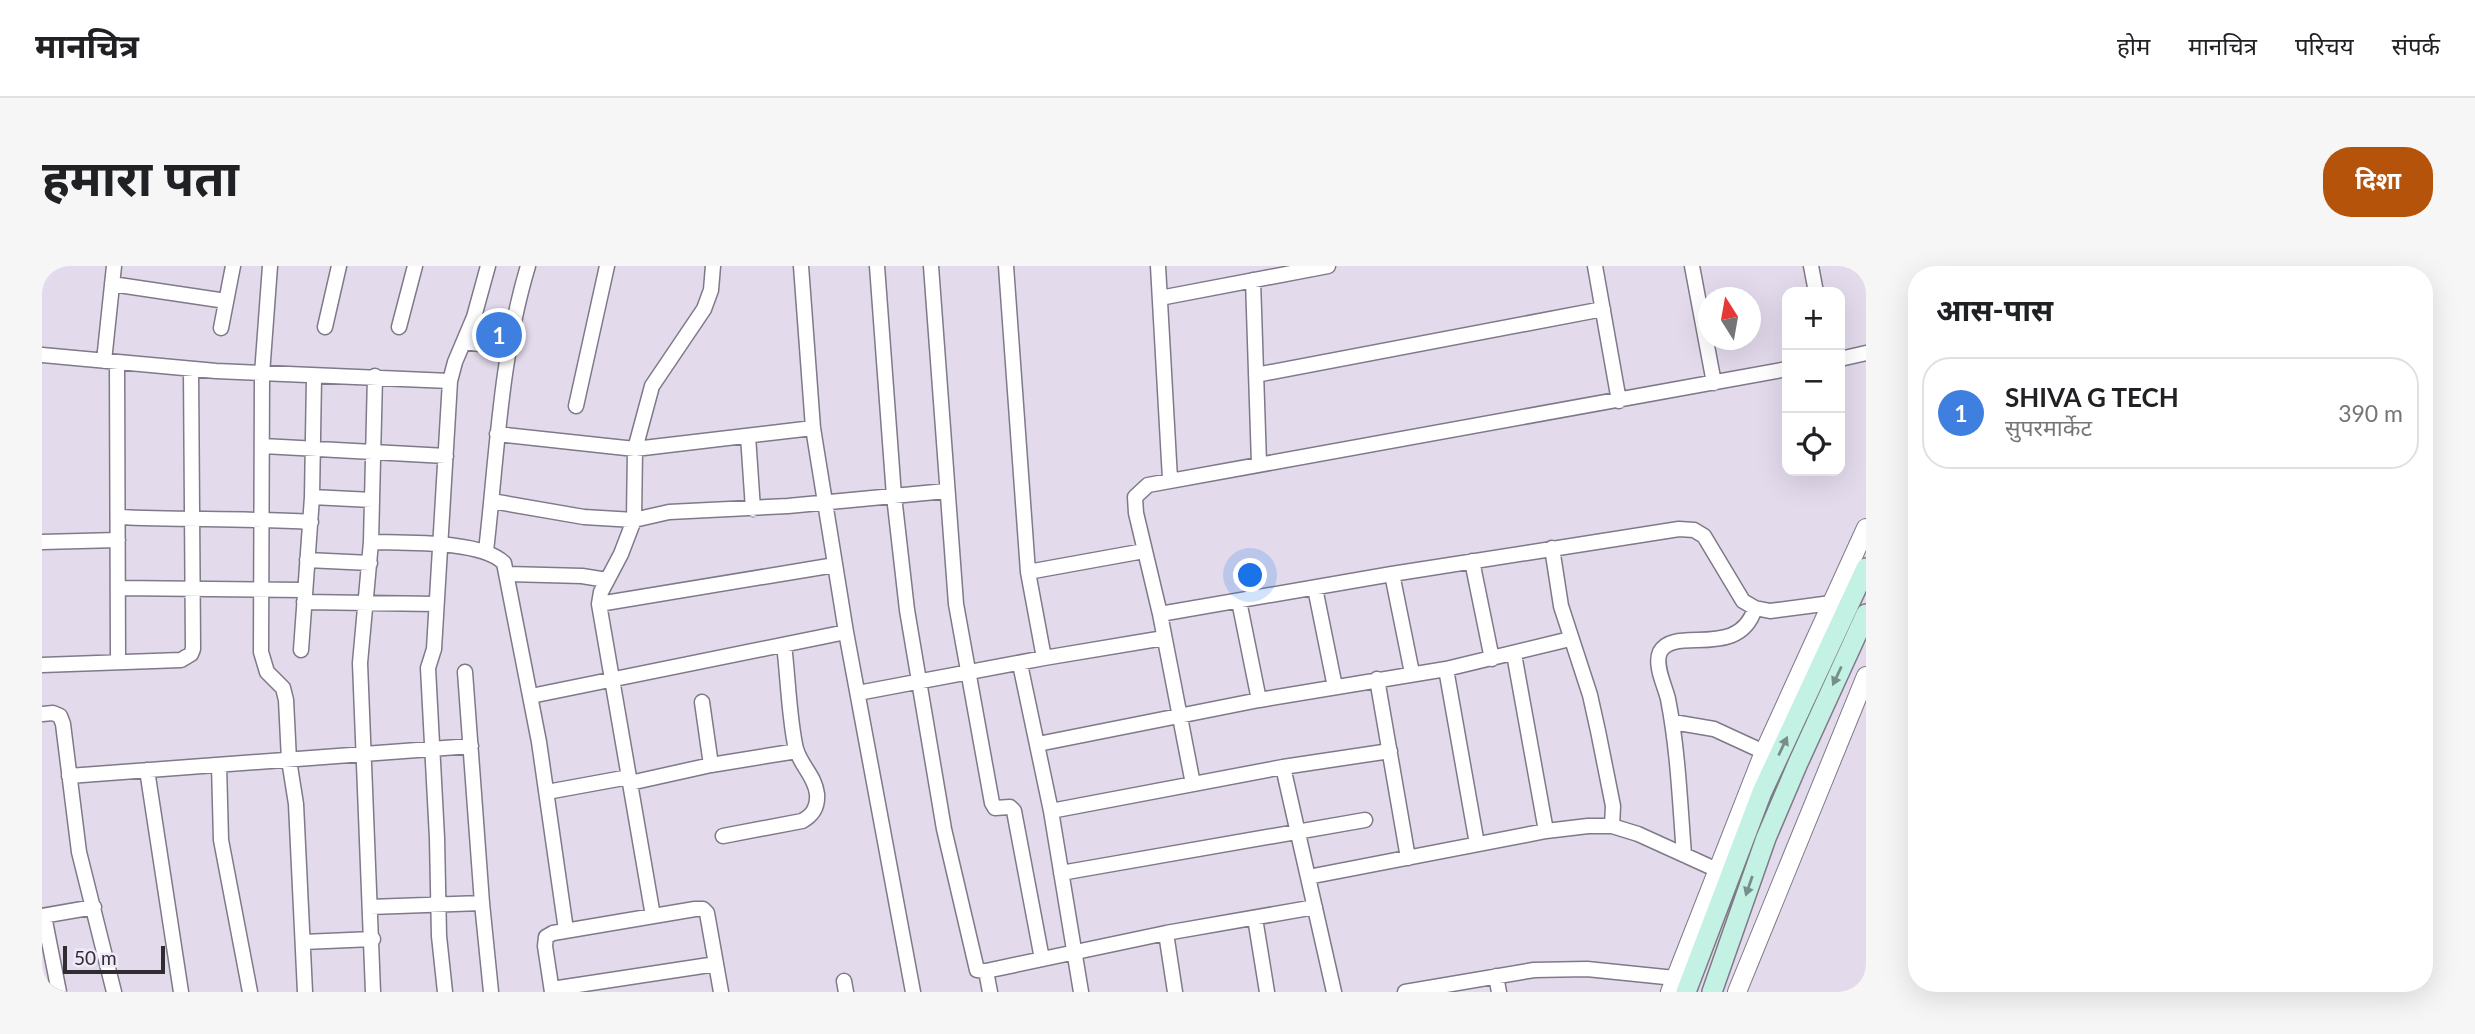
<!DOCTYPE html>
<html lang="hi">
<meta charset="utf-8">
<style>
body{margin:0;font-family:Lato,"Noto Sans Devanagari",sans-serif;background:#f6f6f6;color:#202124}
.controls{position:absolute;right:21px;top:21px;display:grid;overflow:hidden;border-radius:14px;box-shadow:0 7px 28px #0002}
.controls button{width:63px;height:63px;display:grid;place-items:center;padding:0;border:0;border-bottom:2px solid #e0e0e0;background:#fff;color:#202124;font:35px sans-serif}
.compass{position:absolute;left:1656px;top:21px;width:63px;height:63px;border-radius:50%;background:#fff;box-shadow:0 7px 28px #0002;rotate:349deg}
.scale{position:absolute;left:21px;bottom:18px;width:102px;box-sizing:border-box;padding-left:7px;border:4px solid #2f2c32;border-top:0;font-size:19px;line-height:24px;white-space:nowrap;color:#2f2c32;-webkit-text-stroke:5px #f0e9fa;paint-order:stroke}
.you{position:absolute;left:1209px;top:310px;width:24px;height:24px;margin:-18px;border:5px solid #fff;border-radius:50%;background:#1a73e8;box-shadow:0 0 0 10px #1a73e833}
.badge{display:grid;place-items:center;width:46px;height:46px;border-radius:50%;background:#b45309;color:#fff;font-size:23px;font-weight:700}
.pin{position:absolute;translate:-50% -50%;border:4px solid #fff;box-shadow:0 2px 7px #0006}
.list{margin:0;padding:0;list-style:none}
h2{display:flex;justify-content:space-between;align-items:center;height:91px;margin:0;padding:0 28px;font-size:30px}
h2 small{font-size:23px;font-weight:400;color:#757577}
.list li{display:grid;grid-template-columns:46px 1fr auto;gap:21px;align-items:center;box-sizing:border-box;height:112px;margin:0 14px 14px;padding:0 14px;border:2px solid #e0e0e0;border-radius:28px}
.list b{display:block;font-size:26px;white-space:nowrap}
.list p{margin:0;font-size:23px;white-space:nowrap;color:#757577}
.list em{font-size:23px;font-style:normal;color:#757577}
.icon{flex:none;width:38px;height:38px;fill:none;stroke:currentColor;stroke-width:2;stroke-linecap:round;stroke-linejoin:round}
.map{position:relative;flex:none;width:1824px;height:726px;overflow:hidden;border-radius:28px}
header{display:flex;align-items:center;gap:42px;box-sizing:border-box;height:98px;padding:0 35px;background:#fff;border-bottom:2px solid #e0e0e0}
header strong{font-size:33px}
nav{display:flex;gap:38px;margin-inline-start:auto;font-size:24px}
.intro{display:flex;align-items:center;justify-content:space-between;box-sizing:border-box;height:168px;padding:0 42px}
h1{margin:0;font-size:49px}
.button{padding:18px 32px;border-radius:28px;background:#b45309;color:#fff;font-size:24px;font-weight:700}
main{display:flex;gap:42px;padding:0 42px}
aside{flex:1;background:#fff;border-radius:28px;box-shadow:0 7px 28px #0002}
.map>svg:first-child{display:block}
</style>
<header>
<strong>मानचित्र</strong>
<nav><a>होम</a><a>मानचित्र</a><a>परिचय</a><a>संपर्क</a></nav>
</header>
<div class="intro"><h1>हमारा पता</h1><a class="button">दिशा</a></div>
<main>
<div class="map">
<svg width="1824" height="726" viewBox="0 0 1824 726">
<rect width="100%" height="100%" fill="#e3dbec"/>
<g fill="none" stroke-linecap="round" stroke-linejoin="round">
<g stroke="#7f7988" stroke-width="17">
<path id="minor" d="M228 0 220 108 219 386 225 406 241 422 244 434 247 494 254 538 263 726
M759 0 771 162 804 366 871 726
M835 0 852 230 865 344 902 563 935 704 944 705 1124 667 1273 641
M889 0 914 338 950 537 953 542 968 541 972 545 1000 693
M964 0 986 306 1002 392
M1116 0 1128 213
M1553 0 1577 135
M1650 0 1672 117
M1769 0 1774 26
M1211 14 1217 198
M70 18 184 35
M1118 32 1286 0
M283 61 297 0
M357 61 373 0
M179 62 191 0
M423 76 467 82
M0 89 174 105 408 115
M1798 93 1824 87
M62 95 72 0
M75 96 76 396
M1214 109 1561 43
M534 140 565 0
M455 168 593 183 771 162
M706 170 711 243
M221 180 404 190
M270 231 330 234
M450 235 542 251 592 254 627 246 746 240 904 225
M76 251C140 254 204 252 269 256
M0 276 76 274
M329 276C362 277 439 274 462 297L497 476 524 664
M1510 282 1519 340 1548 429 1556 465 1571 540 1570 560
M444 285C455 190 458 93 486 0
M265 294 328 297
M1430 295 1450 393
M986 306 1102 285
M466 308 540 310 565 314
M1350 308 1370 407
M76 322 263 324
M1273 322 1293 421
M1197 335 1217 434
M262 336 394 338
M557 338 793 299
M1118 348 1350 308 1637 263 1652 264 1662 270 1701 335 1713 342 1728 345 1789 337
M259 384 270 231 272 111
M1472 388 1504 565
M978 398 1009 545 1039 726
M0 399 139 394 149 388 151 383 149 103
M1404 403 1435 578
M423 406 440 637 449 726
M1335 413 1366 592
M816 427 1002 392 1122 372
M489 430 804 366
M660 436 669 499
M0 448 11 447 18 450 21 458 37 586 72 726
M1631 456 1672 463 1722 486
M996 478 1217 434 1404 403 1528 373
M177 499 179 574 208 726
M1241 501 1292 726
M105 504 139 726
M27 510 429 480
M588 517 669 499 755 485
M1151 518 1118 348 1094 247 1093 231 1106 219 1745 103
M505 526 587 511
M1009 545 1241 501 1348 485
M681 570 760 555C771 549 776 541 775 528 773 510 759 500 754 483 747 453 746 410 742 379
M1642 589C1638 537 1636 484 1626 433 1623 420 1612 399 1618 386 1632 359 1697 395 1713 342
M1019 607 1323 554
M1266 611 1504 565 1546 560H1570L1596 568 1684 608
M328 641 440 637
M0 650 52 641
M2 650 17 726
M611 650 557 338 559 326 579 288 592 254 593 183 610 120 662 43 669 24 671 0
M1213 652 1225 726
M1124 667 1133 726
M261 676 331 673
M944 705 948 726
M1454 710 1457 726
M802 715 804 726
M510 723 674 698
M331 726 318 397 329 276 333 110
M403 726 397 670 395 572 386 402 392 383 408 115 413 96 432 51 446 0
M510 726 503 680 504 671 511 667 653 643H661L665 647 679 726
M1363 726 1492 704 1545 703 1633 712"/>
</g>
<g stroke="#7f7988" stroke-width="20">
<path id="tertiary" d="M1628 726 1722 486 1824 262
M1695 726 1824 410"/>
</g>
<g stroke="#7f7988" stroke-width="22">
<path id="secondary" d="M1644 726 1720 526 1824 302
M1670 726 1724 572 1756 497 1824 348"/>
</g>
<use href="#minor" stroke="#fff" stroke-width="14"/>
<use href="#tertiary" stroke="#fff" stroke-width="18"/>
<use href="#secondary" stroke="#c3f1e3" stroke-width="19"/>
</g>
<defs><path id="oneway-solid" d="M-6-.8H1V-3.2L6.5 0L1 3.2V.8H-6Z" transform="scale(1.75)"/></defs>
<g fill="#798e8a">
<use href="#oneway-solid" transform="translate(1795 410) rotate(115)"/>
<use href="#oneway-solid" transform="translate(1741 480) rotate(-65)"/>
<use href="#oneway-solid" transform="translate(1707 620) rotate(109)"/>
</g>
</svg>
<div class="controls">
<button>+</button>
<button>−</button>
<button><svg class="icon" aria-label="locate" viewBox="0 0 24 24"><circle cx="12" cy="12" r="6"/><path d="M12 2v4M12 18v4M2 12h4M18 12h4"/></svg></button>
</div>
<svg class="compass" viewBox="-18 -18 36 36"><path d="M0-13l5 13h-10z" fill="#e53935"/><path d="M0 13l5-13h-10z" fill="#757577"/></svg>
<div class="scale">50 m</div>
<div class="you"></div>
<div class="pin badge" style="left:457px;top:69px;background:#3f7fe0">1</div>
</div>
<aside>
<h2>आस-पास<small></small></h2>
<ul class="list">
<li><span class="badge" style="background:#3f7fe0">1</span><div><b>SHIVA G TECH</b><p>सुपरमार्केट</p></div><em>390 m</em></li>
</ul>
</aside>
</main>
